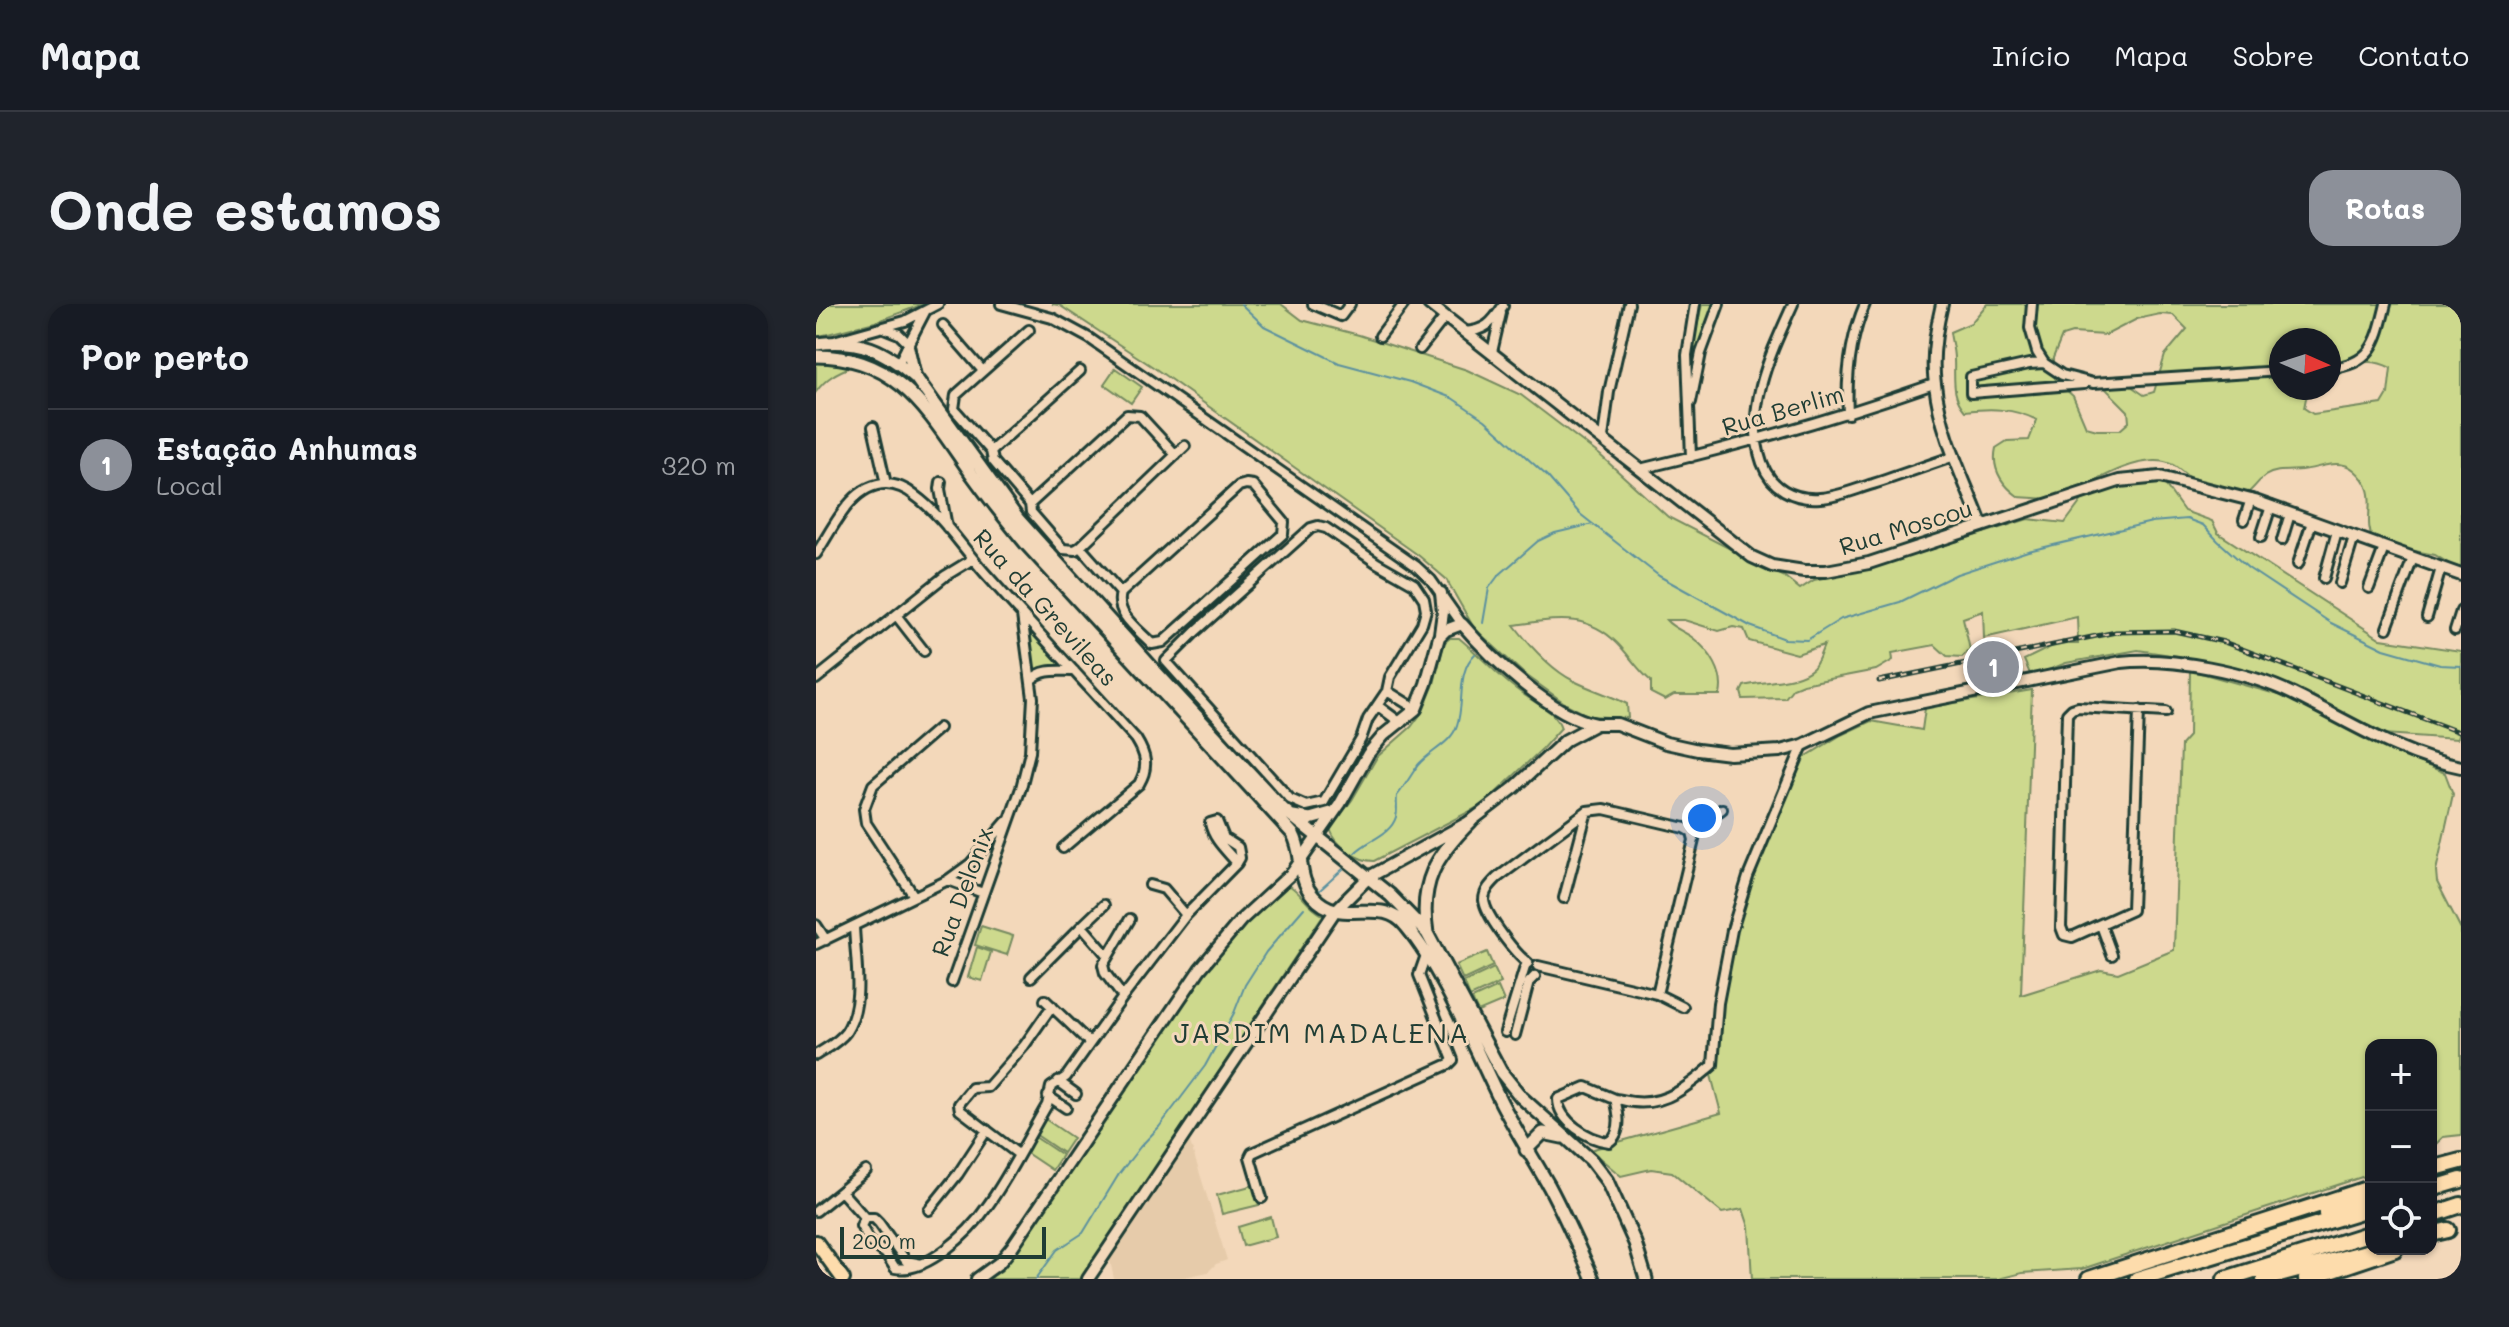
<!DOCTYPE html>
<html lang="pt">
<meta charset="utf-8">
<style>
body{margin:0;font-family:Mali,sans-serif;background:#20242c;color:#f1f3f6}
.controls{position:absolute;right:24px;bottom:24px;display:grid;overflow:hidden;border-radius:16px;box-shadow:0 2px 6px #0004}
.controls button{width:72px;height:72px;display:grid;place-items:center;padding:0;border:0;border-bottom:2px solid #363941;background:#171b24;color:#f1f3f6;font:40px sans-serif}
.compass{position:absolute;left:1453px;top:24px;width:72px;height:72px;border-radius:50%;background:#171b24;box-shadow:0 2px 6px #0004;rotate:93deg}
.scale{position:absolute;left:24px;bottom:20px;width:206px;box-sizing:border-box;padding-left:8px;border:4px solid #1f3d34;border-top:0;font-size:22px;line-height:28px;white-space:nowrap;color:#1f3d34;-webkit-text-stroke:6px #f3d8ba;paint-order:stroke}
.you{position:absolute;left:886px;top:514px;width:28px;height:28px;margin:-20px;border:6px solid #fff;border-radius:50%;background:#1a73e8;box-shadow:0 0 0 12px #1a73e833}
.badge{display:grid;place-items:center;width:52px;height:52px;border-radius:50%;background:#8c9099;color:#fff;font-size:26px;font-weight:700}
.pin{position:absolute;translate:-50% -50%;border:4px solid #fff;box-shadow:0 2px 8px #0006}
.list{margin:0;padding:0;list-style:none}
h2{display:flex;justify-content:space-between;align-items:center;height:104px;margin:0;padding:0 32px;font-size:34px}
h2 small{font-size:26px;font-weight:400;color:#9ea1a6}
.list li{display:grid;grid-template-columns:52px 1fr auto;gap:24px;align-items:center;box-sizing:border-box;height:112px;padding:0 32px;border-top:2px solid #363941}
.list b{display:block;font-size:30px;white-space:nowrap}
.list p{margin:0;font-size:26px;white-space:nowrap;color:#9ea1a6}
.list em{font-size:26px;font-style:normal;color:#9ea1a6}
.icon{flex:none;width:44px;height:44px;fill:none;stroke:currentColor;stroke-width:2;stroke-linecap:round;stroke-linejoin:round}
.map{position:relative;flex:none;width:1645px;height:975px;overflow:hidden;border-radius:24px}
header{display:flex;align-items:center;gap:48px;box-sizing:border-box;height:112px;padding:0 40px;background:#171b24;border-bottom:2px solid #363941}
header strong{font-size:38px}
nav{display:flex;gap:44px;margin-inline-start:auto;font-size:28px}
.intro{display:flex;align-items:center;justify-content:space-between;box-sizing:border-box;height:192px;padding:0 48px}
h1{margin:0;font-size:56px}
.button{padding:20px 36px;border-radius:24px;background:#8c9099;color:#fff;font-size:28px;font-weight:700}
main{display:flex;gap:48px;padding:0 48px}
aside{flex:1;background:#171b24;border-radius:24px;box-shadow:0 2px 6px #0004}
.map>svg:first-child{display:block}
</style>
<header>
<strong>Mapa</strong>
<nav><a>Início</a><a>Mapa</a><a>Sobre</a><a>Contato</a></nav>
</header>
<div class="intro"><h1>Onde estamos</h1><a class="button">Rotas</a></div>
<main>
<aside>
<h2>Por perto<small></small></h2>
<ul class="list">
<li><span class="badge">1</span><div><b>Estação Anhumas</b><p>Local</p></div><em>320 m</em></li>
</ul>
</aside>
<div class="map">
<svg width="1645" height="975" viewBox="0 0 1645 975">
<rect width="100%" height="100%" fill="#f3d8ba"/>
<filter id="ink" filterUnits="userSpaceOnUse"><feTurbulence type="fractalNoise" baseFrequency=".0125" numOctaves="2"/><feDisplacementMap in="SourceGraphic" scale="16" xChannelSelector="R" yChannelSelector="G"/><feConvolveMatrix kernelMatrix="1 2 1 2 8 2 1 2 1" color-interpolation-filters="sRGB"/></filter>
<g filter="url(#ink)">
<path fill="#e6cbaa" d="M372 832 411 956 400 960 392 968 359 975H298L293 952Z"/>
<path fill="#cdd98d" stroke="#768b60" stroke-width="2" fill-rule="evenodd" d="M0 0H108L59 18 0 33Z
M236 0H465L486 16 543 31 651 66 705 91 784 151 852 213 969 273 984 285 998 276 1062 262 1212 215 1249 219 1266 196 1305 182 1348 179 1368 207 1396 217 1402 229 1565 335 1645 347V419L1641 435 1568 430 1539 419 1478 385 1387 356 1322 346 1250 359 1225 369 1214 370 1208 356 1247 337 1254 340H1262L1261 313 1168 334 1167 307 1147 314 1154 346 1146 353 1131 352 1119 341 1076 349 1077 356 1060 366 987 380 977 384 969 394 927 395 925 388 928 382C949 376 981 379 997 364 1002 359 1005 348 1008 341L981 350 933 337 928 325 917 323 903 327 868 316H850C858 325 868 327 877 334 894 347 909 369 904 391H858L849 396 835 389V377C822 366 813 351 801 339 769 307 738 316 698 321 714 342 734 365 758 377 776 386 794 391 811 400L812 414 773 412 750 400 707 369 658 324 630 275 602 251 337 63 243 1Z
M886 0H898L880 56 874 54Z
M1171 0H1645V267L1619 251 1558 239C1544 212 1567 190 1538 166 1523 153 1502 165 1485 166 1473 167 1460 165 1449 172 1439 179 1434 193 1420 193 1411 192 1392 187 1385 182 1367 172 1361 156 1338 157 1301 159 1274 184 1240 193 1228 196 1216 194 1203 193 1186 181 1175 166 1180 144L1191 137 1213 136 1221 116C1197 104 1175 104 1149 107 1135 91 1139 76 1138 55 1138 46 1135 37 1134 28L1155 19ZM1344 10 1357 11 1371 25 1349 51 1338 88 1328 91 1302 73 1291 72 1289 84 1312 107 1313 118 1304 126H1281L1270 123 1257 92 1240 77 1237 65V54L1246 32 1256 29 1290 31 1321 15ZM1465 36H1513V77C1534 61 1550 51 1575 64L1572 90 1566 100 1497 110 1488 104 1490 94 1501 84H1465Z
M0 58H19L37 62C21 68 10 74 0 88Z
M299 64 326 83 315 99 288 80Z
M209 317 252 365C240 364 227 362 217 371Z
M634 334H643C665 352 683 374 707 390 720 400 740 407 745 424L726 445 668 500 558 557C541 557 520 542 514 525L536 496 561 453 595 423 607 407 618 380 628 339Z
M1374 366 1474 394 1567 443 1629 469 1637 490 1620 567 1621 578 1645 625V831L1627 833 1615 845V741H1555V870L1266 965 1206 969 1182 975H936L933 923 927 905 906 909 856 868 835 865 805 872 774 846 905 809 892 760 893 733 912 622 922 588 973 463 1025 431 1055 417 1106 426 1109 404 1216 386 1205 691 1285 666 1302 669 1358 646 1365 441 1373 432Z
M471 580C487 589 489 602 507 611L265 975H171L185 967 204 942 391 663 423 625Z
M165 622 197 632 191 651 159 641Z
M161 643 175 648 166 677 152 673Z
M671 648 677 662 647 676 640 661Z
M678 664 685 679 654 693 648 678Z
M682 683 688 697 662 708 656 695Z
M229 815 257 834 247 849 219 830Z
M219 833 246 851 236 866 209 848Z
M438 881 443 901 406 910 401 891Z
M455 913 460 933 427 942 422 923Z"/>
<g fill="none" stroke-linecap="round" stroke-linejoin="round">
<path stroke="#5c919f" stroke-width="2" d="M425 0 448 22 523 59 594 78 636 94 669 116 731 172 764 210 843 272 934 322 969 335 991 336 1025 315 1084 298 1141 270 1212 247 1336 218 1371 215 1387 221 1402 237 1432 264 1515 319 1568 345 1624 361 1645 362
M667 319 673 284 682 272 722 237 739 229 777 220
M539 549C551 536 574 532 580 513 582 507 580 499 581 492 589 482 595 471 602 461 614 447 636 439 641 421 649 398 640 368 659 350
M504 586 527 565
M220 975 241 946 267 929 303 870 324 843 343 823 389 762 418 709 429 681 450 648 488 604"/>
<g stroke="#1f3d34" stroke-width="14">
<path id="minor" d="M185 0 236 14 273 34 600 262 615 276 646 320
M497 0 525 12 534 0
M977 0C955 49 927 105 946 159 955 184 977 196 1004 194 1022 193 1040 185 1057 180 1085 171 1112 161 1139 152
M1216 0 1214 24 1221 48 1228 59 1246 71 1277 79 1465 67
M127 21 167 67
M68 24 83 30 93 40
M213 26 140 91 138 105 175 147 177 157 214 200
M648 28C669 27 676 19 687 2
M564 32 588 0
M21 36 89 17 122 0
M604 45 629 13
M676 48 685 9
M83 58 109 8
M1228 59 1213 60 1155 73V89L1268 80
M1513 64C1557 61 1561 36 1570 0
M875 98 885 49 903 0
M1032 110C1030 72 1034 35 1049 0
M57 123 70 180
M787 134 793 88 813 0
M175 147 264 67
M360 151 324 112 311 111 214 200 215 208 247 245 259 246 264 243 369 142
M875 153 871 51 879 0
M824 165C925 141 1021 114 1118 80
M125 178 124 185 131 223
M430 180 437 181 468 218 467 230 347 338 336 340C323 326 298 310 305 289L423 182Z
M1428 216 1435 195
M502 222 510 224 561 259 598 280 608 295 610 306 606 320 574 373 571 387 552 415 545 435 508 498 490 502 474 495 350 357 380 327 495 224Z
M1445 233 1455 202
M1466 236 1474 210
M264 243 305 289
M0 250C17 225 35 180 70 180 80 180 91 185 98 191 126 211 145 242 168 268 218 324 269 379 320 435 330 451 333 463 323 480L247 544
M1482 260 1496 218
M1508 274 1521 227
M1524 279 1538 233
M1553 284 1568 244
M80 311 108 347
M1611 313 1625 264
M1571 324 1597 254
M1639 326 1645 307
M0 375 129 272 157 255
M215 376C227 364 242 367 258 367
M571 387 600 405
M562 402 585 419
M1323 406 1316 606 1256 633 1248 631 1245 623 1251 410 1256 405 1262 403 1350 408
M876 528 906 505
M132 576 167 589
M334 581 348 585 370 611
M98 592 50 519 48 505 57 481 123 424
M748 594 771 507
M0 621 10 636
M1285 621 1296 651
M266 622 288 601
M0 640 132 576 154 560 190 518
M712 659C700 651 669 611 668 596 668 587 675 580 681 574L771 507 788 505 869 524 876 528 878 536 841 690 722 662
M215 673 266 622 291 651
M136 678 205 484 214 448 217 394 206 311
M841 690 867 703
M307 693 289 669 287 661 314 615
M229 696 274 739
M689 728 709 663
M699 731 713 678 719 672
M0 751C10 744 23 738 30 728 49 699 39 655 38 622
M242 777 260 790
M770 783 799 795C803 809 806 829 793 838 773 836 742 817 742 795Z
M232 792 250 804
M799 795C805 795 812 798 818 798 850 802 875 780 897 761L902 699 916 626 932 573 987 441
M202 850 144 806 143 800 156 784 172 783 208 742 236 702
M25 887 49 914H58L63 919 90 957 106 960
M446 894 434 853 436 849 633 760 637 756 603 671 610 651
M113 906 142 870 171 826
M0 907 50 867
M49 914 45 922 54 938 70 950 79 964C110 970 154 928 170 904 193 873 211 835 231 801L235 783 250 773 307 693 370 611 421 559 424 554 422 543 408 534 401 517 394 519C397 535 411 547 421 559"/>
</g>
<g stroke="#1f3d34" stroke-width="16">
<path id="tertiary" d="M613 0 936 253 956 262 988 267H1010L1053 259 1303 177 1344 173 1439 197 1645 271
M1126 0C1120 25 1115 54 1119 80 1124 129 1149 177 1166 222
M624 330 627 308 625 289
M161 975 183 959 196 943 384 665 425 616 476 569 524 500 552 450 568 431 600 405 610 380 623 333 630 326 646 320C675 354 736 412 780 420
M272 975 519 607 553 573 655 517 698 484 750 436 780 420H801L850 439 882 446 914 450 964 447 987 441 1053 409 1305 358C1353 352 1433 368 1477 390 1533 417 1583 451 1645 463"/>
</g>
<g stroke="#1f3d34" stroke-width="17">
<path id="secondary" d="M0 40C43 34 69 46 100 74L202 215 340 368 467 505 574 591 611 629 685 768 705 793 775 856 791 877 819 939 830 975
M92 44 98 70
M0 52C83 52 112 108 155 169 173 194 192 218 212 242L477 530C488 550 481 574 497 592 525 625 565 590 590 622 628 668 658 743 685 798 700 827 717 854 733 882 749 912 763 944 777 975
M477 512 494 515 515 509
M611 629C603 578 620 552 655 517
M710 846 727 829 746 833"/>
</g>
<g stroke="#1f3d34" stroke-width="18">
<path id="primary" d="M0 938 27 975"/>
</g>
<g stroke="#1f3d34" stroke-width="20">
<path id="trunk" d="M1615 865 1645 857
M1273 975 1551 885
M1490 975 1579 945"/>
</g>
<g stroke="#1f3d34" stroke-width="20">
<path id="motorway" d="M1615 885 1645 876
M1510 910 1555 888
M1615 911 1645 901
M1615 930 1632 926
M1321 975 1555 904
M1409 975 1555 929
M1448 975 1562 945"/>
</g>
<use href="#minor" stroke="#f3d8ba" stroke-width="8"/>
<use href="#tertiary" stroke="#f3d8ba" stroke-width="10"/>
<use href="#secondary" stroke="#f3d8ba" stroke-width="11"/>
<use href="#primary" stroke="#fddcac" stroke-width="12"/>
<use href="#trunk" stroke="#fddcac" stroke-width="14"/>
<use href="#motorway" stroke="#fddcac" stroke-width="14"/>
<g stroke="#1f3d34" stroke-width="5">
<path id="rail" d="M1063 377 1300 328 1358 327 1408 338 1645 429"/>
</g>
<use href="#rail" stroke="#f3d8ba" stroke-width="2" stroke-dasharray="6" stroke-linecap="butt"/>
</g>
</g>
<g text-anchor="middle" stroke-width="6" stroke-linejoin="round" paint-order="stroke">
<g font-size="24" fill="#1f3d34" stroke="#f3d8ba">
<text transform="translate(967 107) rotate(-16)" y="8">Rua Berlim</text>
<text transform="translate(1090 224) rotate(-17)" y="8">Rua Moscou</text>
<text transform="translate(229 304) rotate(48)" y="8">Rua da Grevileas</text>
<text transform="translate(147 588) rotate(-70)" y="8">Rua Delonix</text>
</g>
<g font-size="28" letter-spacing="2" fill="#1f3d34" stroke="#f3d8ba">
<text x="506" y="739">JARDIM MADALENA</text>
</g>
</g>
</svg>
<div class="controls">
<button>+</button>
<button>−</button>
<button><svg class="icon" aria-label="locate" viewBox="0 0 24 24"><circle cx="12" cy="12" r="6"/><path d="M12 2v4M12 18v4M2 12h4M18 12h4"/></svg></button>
</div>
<svg class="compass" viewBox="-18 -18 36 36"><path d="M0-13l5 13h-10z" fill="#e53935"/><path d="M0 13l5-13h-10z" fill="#9ea1a6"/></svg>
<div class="scale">200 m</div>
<div class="you"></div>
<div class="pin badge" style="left:1177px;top:363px">1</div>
</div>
</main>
